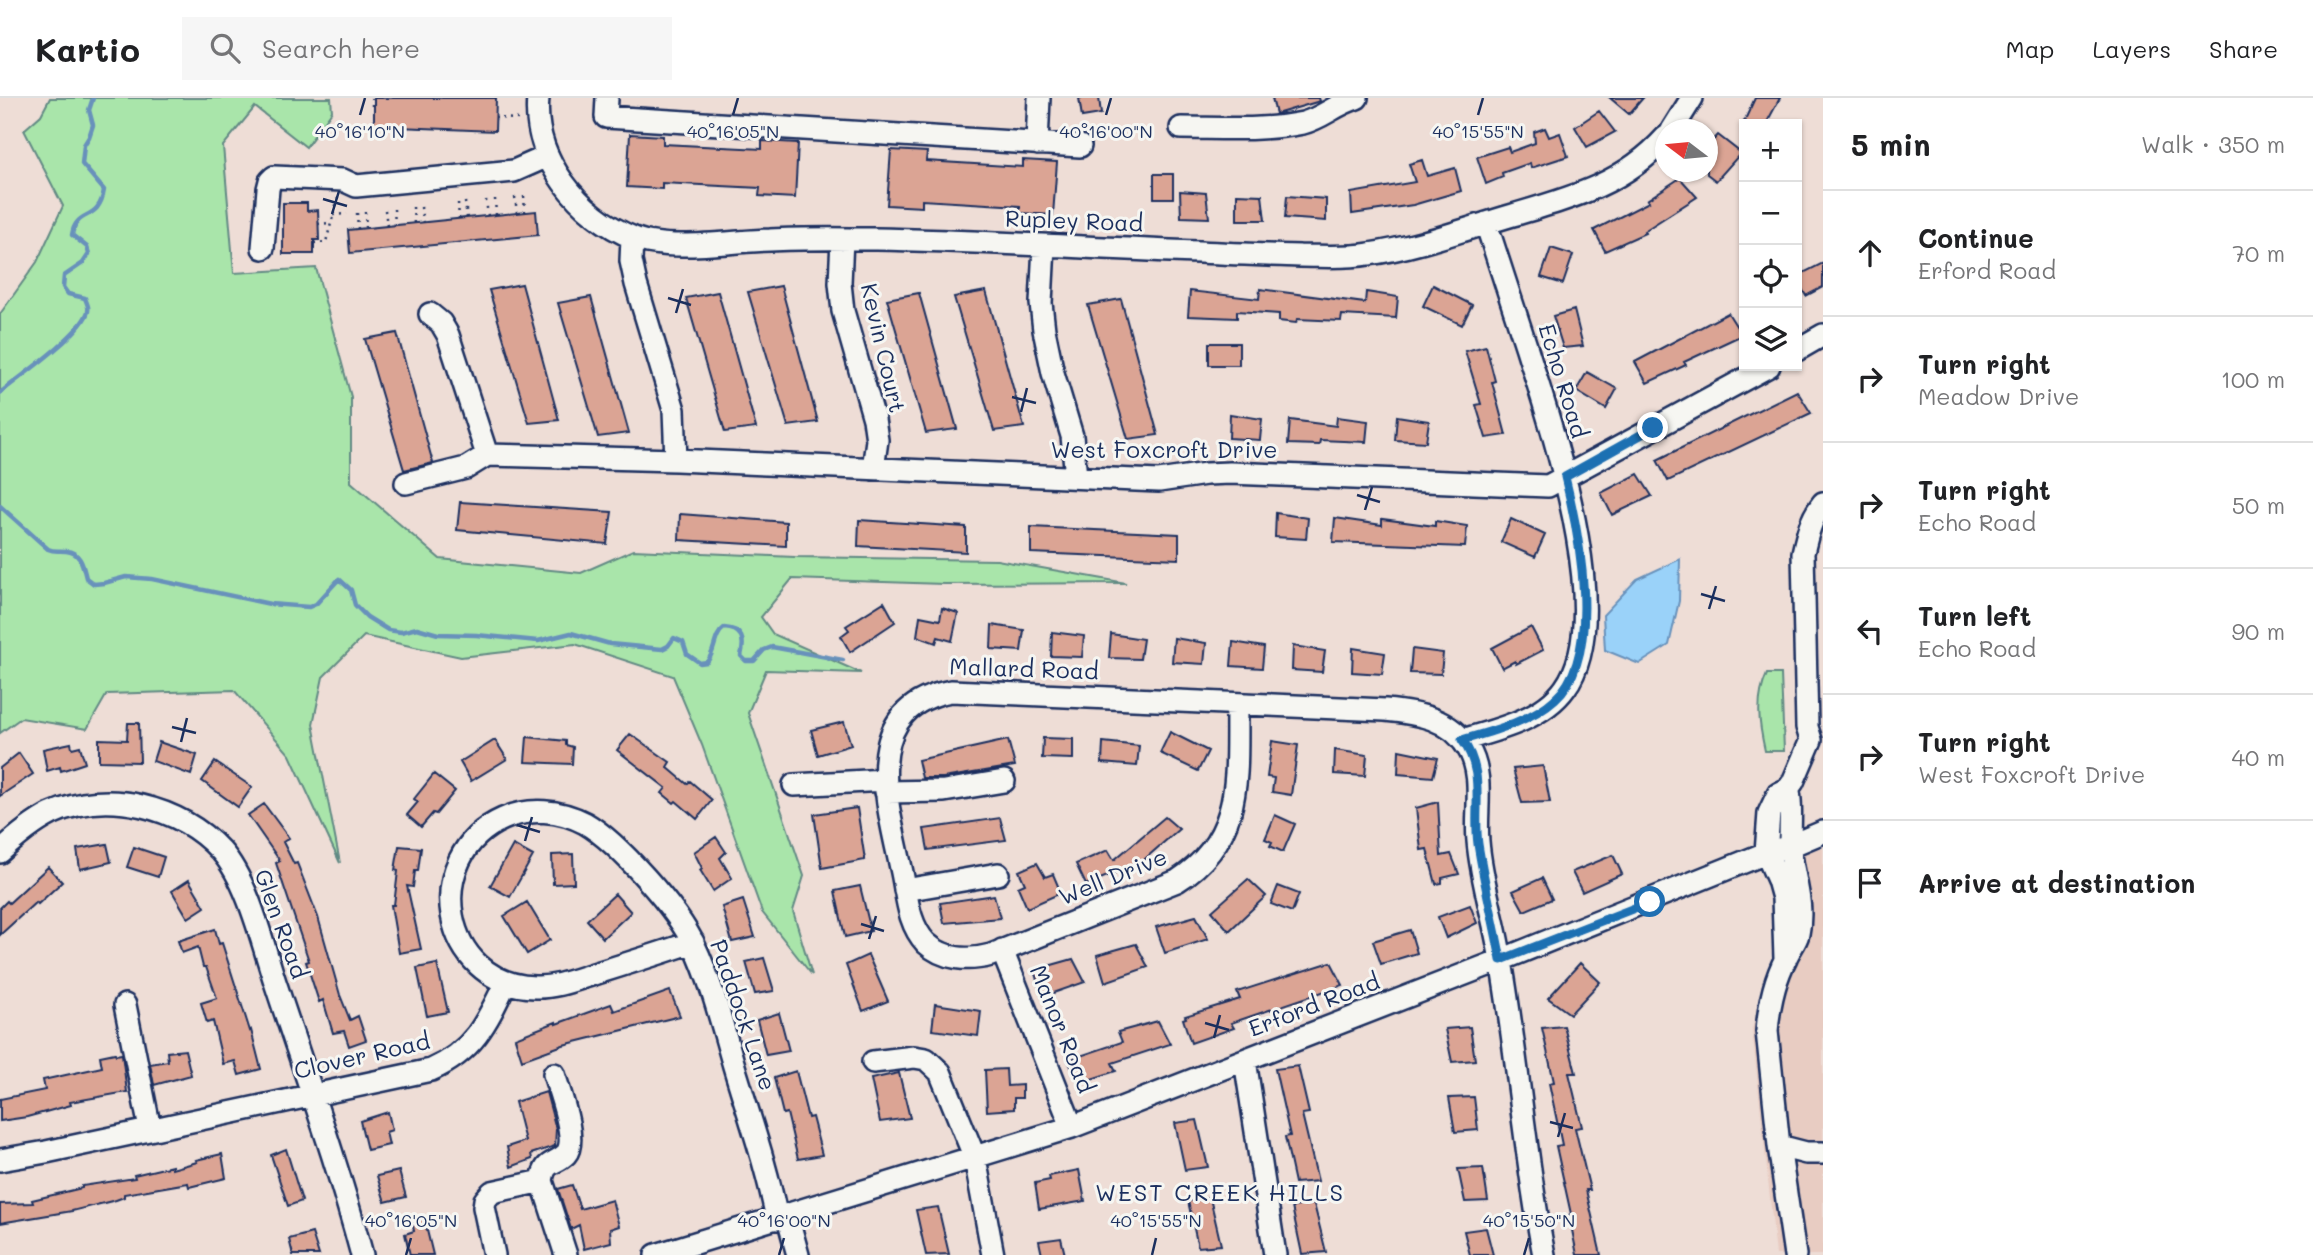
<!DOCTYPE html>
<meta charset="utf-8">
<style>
body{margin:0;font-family:Mali,sans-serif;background:#f6f6f6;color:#202124}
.controls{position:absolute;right:21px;top:21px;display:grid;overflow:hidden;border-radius:0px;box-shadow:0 2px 5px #0004}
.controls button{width:63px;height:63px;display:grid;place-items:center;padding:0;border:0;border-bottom:2px solid #e0e0e0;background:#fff;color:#202124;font:35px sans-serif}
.compass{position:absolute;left:1655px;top:21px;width:63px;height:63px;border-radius:50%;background:#fff;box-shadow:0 2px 5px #0004;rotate:286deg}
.stop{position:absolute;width:21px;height:21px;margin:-16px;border:5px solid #1f6fb2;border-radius:50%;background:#fff}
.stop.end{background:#1f6fb2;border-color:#fff;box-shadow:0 2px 7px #0008}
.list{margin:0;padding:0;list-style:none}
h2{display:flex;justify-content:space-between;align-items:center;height:91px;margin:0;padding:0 28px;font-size:30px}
h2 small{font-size:23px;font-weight:400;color:#757577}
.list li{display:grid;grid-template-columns:46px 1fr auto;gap:21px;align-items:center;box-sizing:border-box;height:126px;padding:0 28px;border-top:2px solid #e0e0e0}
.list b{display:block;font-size:26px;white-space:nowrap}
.list p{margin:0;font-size:23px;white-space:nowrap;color:#757577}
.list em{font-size:23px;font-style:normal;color:#757577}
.icon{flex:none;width:38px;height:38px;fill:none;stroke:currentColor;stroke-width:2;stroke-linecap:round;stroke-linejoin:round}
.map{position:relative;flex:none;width:1823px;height:1157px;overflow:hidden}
header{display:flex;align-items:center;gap:42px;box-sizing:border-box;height:98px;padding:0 35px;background:#fff;border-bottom:2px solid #e0e0e0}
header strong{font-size:33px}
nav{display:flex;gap:38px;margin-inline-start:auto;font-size:24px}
.search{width:490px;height:63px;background:#f6f6f6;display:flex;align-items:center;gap:18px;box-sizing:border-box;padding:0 24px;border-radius:0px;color:#757577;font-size:26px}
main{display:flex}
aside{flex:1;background:#fff}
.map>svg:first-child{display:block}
</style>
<header>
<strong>Kartio</strong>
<div class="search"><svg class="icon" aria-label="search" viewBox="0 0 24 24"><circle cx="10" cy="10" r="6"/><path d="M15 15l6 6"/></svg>Search here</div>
<nav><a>Map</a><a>Layers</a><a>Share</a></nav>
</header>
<main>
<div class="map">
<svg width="1823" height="1157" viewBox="0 0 1823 1157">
<rect width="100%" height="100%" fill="#eeddd6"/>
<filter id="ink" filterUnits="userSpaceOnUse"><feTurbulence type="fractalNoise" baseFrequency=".0143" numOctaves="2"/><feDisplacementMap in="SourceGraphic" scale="14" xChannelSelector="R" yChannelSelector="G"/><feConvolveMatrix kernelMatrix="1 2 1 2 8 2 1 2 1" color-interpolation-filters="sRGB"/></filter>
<g filter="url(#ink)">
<path fill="#e8ccc2" d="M1823 749V1157H1776L1752 931 1775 854 1772 765Z"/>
<path fill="#a9e5aa" stroke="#628a84" stroke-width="2" d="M50 0H331L332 13 306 49 255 9 223 48 234 175 316 170 351 299V384L440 461 581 475 633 452 795 459 997 462 1126 485 944 486 792 481 761 519 773 536 861 575 766 572 748 615 804 778 793 813 812 877 762 814 702 647 673 578 575 546 461 559 364 538 323 579 313 626 340 765 290 657 234 592 107 596 87 631 21 620 0 635V216L37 164 63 108 24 32 41 17Z
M1767 576H1781L1784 653H1765C1759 626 1755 602 1767 576Z"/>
<path fill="#9ad2f9" stroke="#6791bb" stroke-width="2" d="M1680 461 1679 503 1669 547 1639 566 1605 552 1603 517 1637 481Z"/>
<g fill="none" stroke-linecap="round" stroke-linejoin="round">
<path stroke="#6791bb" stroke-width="4.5" d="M0 295C21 278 77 239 87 216 90 210 87 206 85 200L68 196 63 189 64 178 83 165 89 156 87 149 72 137C76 110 99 125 104 92L82 66 84 47 89 39 93 27 89 12 93 0
M0 408 48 451C55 454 58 452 66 453 81 454 83 468 86 480L94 486 104 485 126 479 152 481 270 506 309 509 316 506 339 481 351 492 355 507 367 519 388 532 401 534 417 530 438 536 476 537 538 543 571 535 610 546 662 551 668 548 674 540 683 544 687 556 700 565 707 564C716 553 713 538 724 530 743 531 745 542 741 558L746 563H754L764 552 772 549 843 562"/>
</g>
<path fill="#dba494" stroke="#1b2f5e" stroke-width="2" d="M374 0H496L495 33 374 28Z
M1079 0H1099L1101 16 1082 19Z
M1272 0H1319L1320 3 1276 16Z
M1610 0H1643L1629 16Z
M1755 0H1780L1766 26H1743Z
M1599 13 1615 34 1587 49 1575 29Z
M1545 30 1549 39 1560 35 1568 58 1531 70 1530 65 1502 75 1503 79 1486 86 1477 59 1508 49 1510 54 1535 45 1534 34Z
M630 36 663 38V46L762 51V43L798 45 795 100 759 98 760 90 662 85V91L627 89Z
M1718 37 1741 55 1716 83 1707 76V49Z
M891 52 927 54 926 63 1023 69V62L1057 64 1053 117 1020 115V108L922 102V109L887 107Z
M1422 62 1427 78 1455 70 1461 93 1413 107 1352 116 1351 95 1415 84 1409 66Z
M1154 76H1173V100H1154Z
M1680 80 1697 99 1644 133 1645 135 1605 153 1594 132 1649 104 1647 102Z
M1180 93 1206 95 1209 120 1181 119Z
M1237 96 1262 97 1265 122H1237Z
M1287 98 1326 101V123L1285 120Z
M283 105H307V113L318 112 319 142H314V156H283Z
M536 113 538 137 350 155 348 132Z
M1551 150 1573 157 1563 186 1541 179Z
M1823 165V189L1806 198 1797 182V178Z
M522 186 559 322 529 325 489 192Z
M1433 187 1472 207 1462 227 1423 208Z
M781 188 818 324 788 328 748 194Z
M1260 191 1365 205 1366 194 1398 199 1396 220 1342 217 1341 223 1297 221 1296 225 1279 223V216L1237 213V220L1188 218 1190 193 1259 201Z
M986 193 1024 329 994 333 954 199Z
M718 194 756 330 725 334 686 200Z
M919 195 957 331 926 335 887 201Z
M591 199 629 335 598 339 558 205Z
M1121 201 1158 337 1128 341 1088 207Z
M1574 212 1583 248 1563 250 1553 218Z
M1728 215 1742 237 1684 264 1686 267 1647 285 1635 264Z
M397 235 433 365 404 372 365 241Z
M1209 245H1239V267H1209Z
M1486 248 1495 283 1492 284 1506 337 1486 340 1476 307 1481 306 1465 253Z
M1587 274 1617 291 1606 311 1576 293Z
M1797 293 1811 315 1668 383 1657 362Z
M1230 316 1262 321 1260 342 1229 340Z
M1397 318 1429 323 1426 344 1395 342Z
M1337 319 1368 323 1366 344 1320 342 1319 347 1288 346 1290 322 1336 328Z
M1638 376 1652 398 1612 417 1601 395Z
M460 404 612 414 607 446 457 432Z
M1276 415 1308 420 1306 441 1275 439Z
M680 416 786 424V448L679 442Z
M1335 420 1382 427V421L1435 428V423L1467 428 1465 449 1333 444Z
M1511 421 1545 437 1535 459 1501 444Z
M859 422 966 429V454L858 448Z
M1031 429 1179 436V461L1031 455Z
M884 504 895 524 850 554 841 538 849 532 846 528Z
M942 510 958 515 952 543 938 539 936 545 917 538 920 518 940 522Z
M992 527 1024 532 1021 553 991 551Z
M1531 529 1543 552 1516 566 1515 563 1502 570 1492 550Z
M1052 534 1084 538 1082 559 1051 558Z
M1111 536 1143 541 1140 561 1109 560Z
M1174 540 1206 545 1204 566 1172 564Z
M1233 544 1264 549 1262 570 1231 568Z
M1293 548 1325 553 1322 574 1292 572Z
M1353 550 1385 555 1382 576 1352 574Z
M1412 551 1443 555 1441 576 1410 575Z
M844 624 851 647 818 657 811 632Z
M128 625H139L140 664 99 663V641L127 642Z
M1170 634 1208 653 1198 673 1160 655Z
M630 636 670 664 667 669 687 686 690 683 712 702 697 721 676 703 674 705 662 695 666 690 617 652Z
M527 639 566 643V647L573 649 572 666 525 664Z
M1043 640 1073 641V661L1042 660Z
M495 642 507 661 471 683 460 664Z
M1008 642 1015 668 943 680H922L918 662Z
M1272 643 1298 647 1291 697 1272 694 1274 680 1267 679Z
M159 644 197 657 191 677 153 663Z
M1103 644 1139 648 1137 668 1102 665Z
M71 645 72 650 80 648 85 665 61 673 60 669 47 673 43 651Z
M1335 652 1367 657 1365 678 1334 676Z
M1399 652 1438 660 1433 679 1398 676Z
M19 655 33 676 0 698V670Z
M215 664 252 689 238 709 202 683Z
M1543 668 1550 704 1522 705 1513 671Z
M434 676 455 693 436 716 433 715 421 729 407 717 418 704 414 701Z
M1438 704 1441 758 1451 756 1459 776 1442 780V785L1436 786 1427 751 1421 752 1416 710Z
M264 706 289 740 283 744 294 766 297 765 318 819 340 897 350 922 358 918 366 942 349 948 344 933 333 935 323 902 319 904 306 864 309 863 276 765 280 763 248 717Z
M857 710 865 762 822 770 814 716Z
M1275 717 1295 726 1283 754 1270 748 1272 744 1265 741Z
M1165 719 1179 731 1138 767 1136 766 1086 787 1076 766 1108 752 1114 762Z
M1000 720 1006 742 928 752 924 731Z
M716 739 726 754 720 760 732 780 713 793 700 772 702 770 694 754Z
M107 746 111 764 80 771 77 751Z
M513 747 533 758 510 799 490 788Z
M399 748 421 750 418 773H415L413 789 407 788 421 851 399 855 391 807H394L398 773 395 772Z
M134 749 164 759 158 779 127 769Z
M573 756 574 785 553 786 552 757Z
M1613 757 1622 776 1582 794 1572 774Z
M1037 765 1045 779 1053 776 1061 795 1027 810 1018 789 1025 786 1019 773Z
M48 769 62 784 38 806 36 804 0 837V810L7 803 9 805Z
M1542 780 1552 801 1524 813 1513 793Z
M1248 781 1266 798 1229 833 1212 813Z
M189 782 205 809 188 820 172 793Z
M860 788 871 833 845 839 835 793Z
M1278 788 1299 796 1292 814 1271 806Z
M615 796 631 814 603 840 587 822Z
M994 797 1000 820 944 825 940 805Z
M743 802 755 839 732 844 722 809Z
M527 804 550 842 527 856 504 818Z
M1470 807 1477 825 1446 840 1438 819Z
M1196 818 1208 841 1165 855 1156 829Z
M215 831 219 846 222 845 250 933 251 932 261 971 239 977 235 963 223 966 213 923 207 925 201 905 217 900 206 869H203L198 849 182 855 178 843Z
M1410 832 1417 855 1381 866 1373 843Z
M1136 846 1148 869 1105 884 1097 857Z
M868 857 888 903 863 913 846 867Z
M764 860 774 893 755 896 746 864Z
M1073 861 1085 884 1042 899 1034 872Z
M1331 864 1343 887 1231 925 1234 930 1191 945 1183 921 1186 920 1185 918 1240 901 1237 894Z
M1580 865 1600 884 1570 916 1548 900Z
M437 866 448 914 427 918 417 870Z
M670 893 680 918 563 947 522 962 515 940 556 924V926L611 906 614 913Z
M935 906 981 913 978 938 932 932Z
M779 915 789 953 766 957 757 922Z
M1158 923 1170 946 1112 965 1116 973 1079 985 1068 962 1122 944 1118 934Z
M1564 928 1576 975H1569L1582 1029 1575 1030 1590 1092H1586L1601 1157H1577L1569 1117 1571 1116 1556 1048 1562 1047 1549 985 1554 984 1542 930Z
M1470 929 1475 962 1452 964 1445 931Z
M185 952 191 977 154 987 150 966 168 963 167 954Z
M115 955 116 957 122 956 127 994 70 1004 71 1007 27 1019 0 1023V1001L45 992 43 982 102 969 100 958Z
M1298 968 1309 1015 1302 1016 1318 1083 1295 1085 1285 1039 1290 1038 1275 971Z
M1006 971 1007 988 1022 987V1000H1014V1011L987 1013 985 972Z
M796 973 808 1020 812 1019 822 1057 798 1061 787 1015 783 1016 774 980Z
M899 975 910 1020 880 1024 871 981Z
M546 994 556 1031 555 1048 531 1056 532 1061 511 1069 507 1049 525 1043 515 1004Z
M1474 999 1478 1032 1455 1034 1449 1000Z
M388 1014 392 1032 386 1034 389 1047 367 1052 360 1023Z
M1197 1022 1208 1069 1185 1072 1175 1025Z
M286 1051 302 1103 288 1108 271 1057Z
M222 1056 226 1080 189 1089 188 1085 124 1096V1099L116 1102 72 1113 0 1125V1106L33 1105 32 1102 82 1090V1088L135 1080 134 1077 172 1068V1071L197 1064 196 1062Z
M1483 1070 1488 1103 1465 1104 1458 1071Z
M1079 1072 1085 1103 1039 1111 1035 1085 1050 1082 1049 1078Z
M399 1073 406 1099 385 1104 377 1078Z
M572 1087 580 1111 612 1102 619 1128 610 1131 611 1144 584 1151 579 1127 571 1131 558 1091Z
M1210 1100 1221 1147 1198 1149 1188 1103Z
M1314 1106 1326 1154 1302 1156 1292 1109Z
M938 1109 949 1156 926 1157 916 1112Z
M424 1120 433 1157H410L405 1136 414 1133 412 1123Z
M1486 1130 1493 1157H1470L1464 1133Z
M312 1135 319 1157H293L289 1141Z
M1061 1140 1065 1157H1042L1039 1143Z"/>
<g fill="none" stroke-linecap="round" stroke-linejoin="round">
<g stroke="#1b2f5e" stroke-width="26">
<path id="minor" d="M538 0C532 60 579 118 634 140 669 154 731 143 770 142 805 140 841 141 876 141 984 143 1092 150 1200 154 1234 156 1267 157 1300 158 1323 158 1346 160 1369 156 1418 149 1465 131 1513 117 1571 100 1624 86 1666 39
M607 0 606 19 1080 48
M1181 30C1221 30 1264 33 1303 25 1323 20 1336 6 1357 0
M1672 32 1692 0
M1037 46 1039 0
M632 139 631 163 636 186 674 312 676 362
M842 141 840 185 843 213 874 321 877 342 873 371
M1044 148 1041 205 1044 232 1053 275 1072 338 1076 379
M263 150 268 91 270 83 274 79 343 82 356 88 514 73 548 58
M430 216 441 225 448 237 487 357
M1797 252 1823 237
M487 357 676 362 1159 383 1206 376 1230 375 1548 388 1769 268
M406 385 466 370 487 357
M1237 606C1236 677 1245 740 1177 783L991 857C969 863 944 862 926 845 907 825 907 795 901 770 887 704 858 610 951 593L1385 612C1417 615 1450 620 1468 650 1485 677 1475 713 1478 743 1481 783 1495 823 1501 863 1518 961 1525 1060 1544 1157
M1462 642C1497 632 1543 621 1565 590 1617 520 1551 329 1527 251 1513 209 1500 167 1486 125
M794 687 885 682
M1788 691C1792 700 1790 732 1790 745 1791 776 1805 802 1798 836 1796 844 1789 852 1786 860 1774 883 1769 908 1767 933L1779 1048 1795 1157
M886 694 944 693 1004 683
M0 754C15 740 31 726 51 716 107 690 180 708 221 753 249 784 263 849 277 890 306 978 338 1067 362 1157
M905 792 998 776
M693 844C661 855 629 865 597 875 577 881 556 890 535 889 441 887 419 758 503 721 529 709 560 712 585 725 618 744 678 812 694 847 712 885 722 927 734 968 749 1018 767 1069 777 1121
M1002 852 1072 1029
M1785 861 1783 800 1778 782 1766 755 1769 715 1778 696 1788 691 1793 684 1811 642 1807 629 1803 455C1807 437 1811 420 1823 405
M125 907 150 1031
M1245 962 1275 1157
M873 964 914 959 926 961 940 974 975 1060 993 1157
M554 976C559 993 578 1042 566 1056 554 1068 545 1061 542 1083L566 1157
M1779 1048 1806 1055H1823
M0 1062 46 1054 431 972C474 953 487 924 506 884
M787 1117 798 1157
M494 1157 484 1109 485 1102 492 1094 542 1083
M656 1157 1072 1029 1501 862 1766 755 1790 748 1823 734"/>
</g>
<path stroke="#1b2f5e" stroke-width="2.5" stroke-dasharray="2 5" stroke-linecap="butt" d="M372 8V0
M495 20 520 21
M524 98 525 114
M515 99 517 115
M495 101 496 117
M486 102 488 118
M465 104 467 120
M458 105 459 121
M413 109 414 126
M421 109 423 125
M394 111 395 127
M385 112 387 128
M365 114 366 130
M357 115 358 131
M333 117 347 116
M318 126 331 125
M314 145 326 144 338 100"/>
<use href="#minor" stroke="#f6f6f2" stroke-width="21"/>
</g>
</g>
<g fill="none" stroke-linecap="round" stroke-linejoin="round" filter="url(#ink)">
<path stroke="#1f6fb2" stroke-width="9" d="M1650 804 1501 862C1494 824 1484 785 1478 746 1473 710 1486 673 1462 642 1493 633 1531 623 1555 601 1604 558 1579 435 1565 379L1653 330"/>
</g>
<path fill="none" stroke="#1b2f5e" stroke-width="2.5" d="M360 17 365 0M733 17 738 0M1106 17 1111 0M1478 17 1483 0M323 101 347 108M332 116 339 93M668 200 691 207M676 215 683 191M1012 299 1036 305M1021 314 1027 290M1357 397 1380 404M1365 412 1372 389M1701 496 1725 503M1709 511 1716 488M172 629 196 635M181 644 187 620M517 727 540 734M525 743 532 719M861 826 884 833M869 841 876 818M1205 925 1229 932M1214 940 1220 917M1550 1024 1573 1030M1558 1039 1565 1015M406 1157 411 1140M779 1157 784 1140M1152 1157 1156 1140M1524 1157 1529 1140"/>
<g text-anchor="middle" stroke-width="6" stroke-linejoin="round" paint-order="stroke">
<g font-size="23" fill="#1b2f5e" stroke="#f6f6f2">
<text transform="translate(1074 123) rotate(2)" y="8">Rupley Road</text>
<text transform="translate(883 250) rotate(77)" y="8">Kevin Court</text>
<text transform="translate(1563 283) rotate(73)" y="8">Echo Road</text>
<text x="1164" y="360">West Foxcroft Drive</text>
<text transform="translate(1024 571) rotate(2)" y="8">Mallard Road</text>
<text transform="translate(1113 779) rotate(-22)" y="8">Well Drive</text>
<text transform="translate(281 826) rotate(70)" y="8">Glen Road</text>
<text transform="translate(1314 907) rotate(-21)" y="8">Erford Road</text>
<text transform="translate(743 917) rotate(71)" y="8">Paddock Lane</text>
<text transform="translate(1062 931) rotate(68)" y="8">Manor Road</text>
<text transform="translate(362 958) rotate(-13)" y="8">Clover Road</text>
</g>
<g font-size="24" letter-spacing="2" fill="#1b2f5e" stroke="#f6f6f2">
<text x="1220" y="1103">WEST CREEK HILLS</text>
</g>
</g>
<g font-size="18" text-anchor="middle" fill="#1b2f5e" stroke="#f6f6f2" stroke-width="6" stroke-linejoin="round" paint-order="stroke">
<text x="360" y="40">40°16'10"N</text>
<text x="733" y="40">40°16'05"N</text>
<text x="1106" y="40">40°16'00"N</text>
<text x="1478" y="40">40°15'55"N</text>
<text x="411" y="1129">40°16'05"N</text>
<text x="784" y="1129">40°16'00"N</text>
<text x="1156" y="1129">40°15'55"N</text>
<text x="1529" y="1129">40°15'50"N</text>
</g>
</svg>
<div class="controls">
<button>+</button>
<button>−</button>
<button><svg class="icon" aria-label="locate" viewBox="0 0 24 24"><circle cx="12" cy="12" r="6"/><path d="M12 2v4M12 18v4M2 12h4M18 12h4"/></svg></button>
<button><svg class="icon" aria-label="layers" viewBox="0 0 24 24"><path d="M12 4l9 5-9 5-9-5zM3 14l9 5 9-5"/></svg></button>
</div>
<svg class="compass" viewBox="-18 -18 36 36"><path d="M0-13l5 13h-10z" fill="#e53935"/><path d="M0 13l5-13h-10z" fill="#757577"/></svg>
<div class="stop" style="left:1650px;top:804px"></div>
<div class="stop end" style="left:1653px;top:330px"></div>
</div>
<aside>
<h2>5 min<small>Walk · 350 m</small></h2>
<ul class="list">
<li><svg class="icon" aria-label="ahead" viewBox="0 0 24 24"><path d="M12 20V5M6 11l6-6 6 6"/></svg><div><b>Continue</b><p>Erford Road</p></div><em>70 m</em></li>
<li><svg class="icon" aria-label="right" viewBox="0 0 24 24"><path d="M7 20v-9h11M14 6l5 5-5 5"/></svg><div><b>Turn right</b><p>Meadow Drive</p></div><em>100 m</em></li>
<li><svg class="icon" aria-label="right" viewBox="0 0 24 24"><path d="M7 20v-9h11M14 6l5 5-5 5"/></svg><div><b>Turn right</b><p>Echo Road</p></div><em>50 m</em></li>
<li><svg class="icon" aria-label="left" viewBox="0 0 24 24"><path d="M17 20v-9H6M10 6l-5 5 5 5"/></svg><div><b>Turn left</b><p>Echo Road</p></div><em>90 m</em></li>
<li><svg class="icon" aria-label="right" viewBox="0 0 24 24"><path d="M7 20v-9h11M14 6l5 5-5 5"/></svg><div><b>Turn right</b><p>West Foxcroft Drive</p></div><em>40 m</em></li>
<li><svg class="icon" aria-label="arrive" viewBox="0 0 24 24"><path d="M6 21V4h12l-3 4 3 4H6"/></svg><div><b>Arrive at destination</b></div></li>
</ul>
</aside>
</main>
